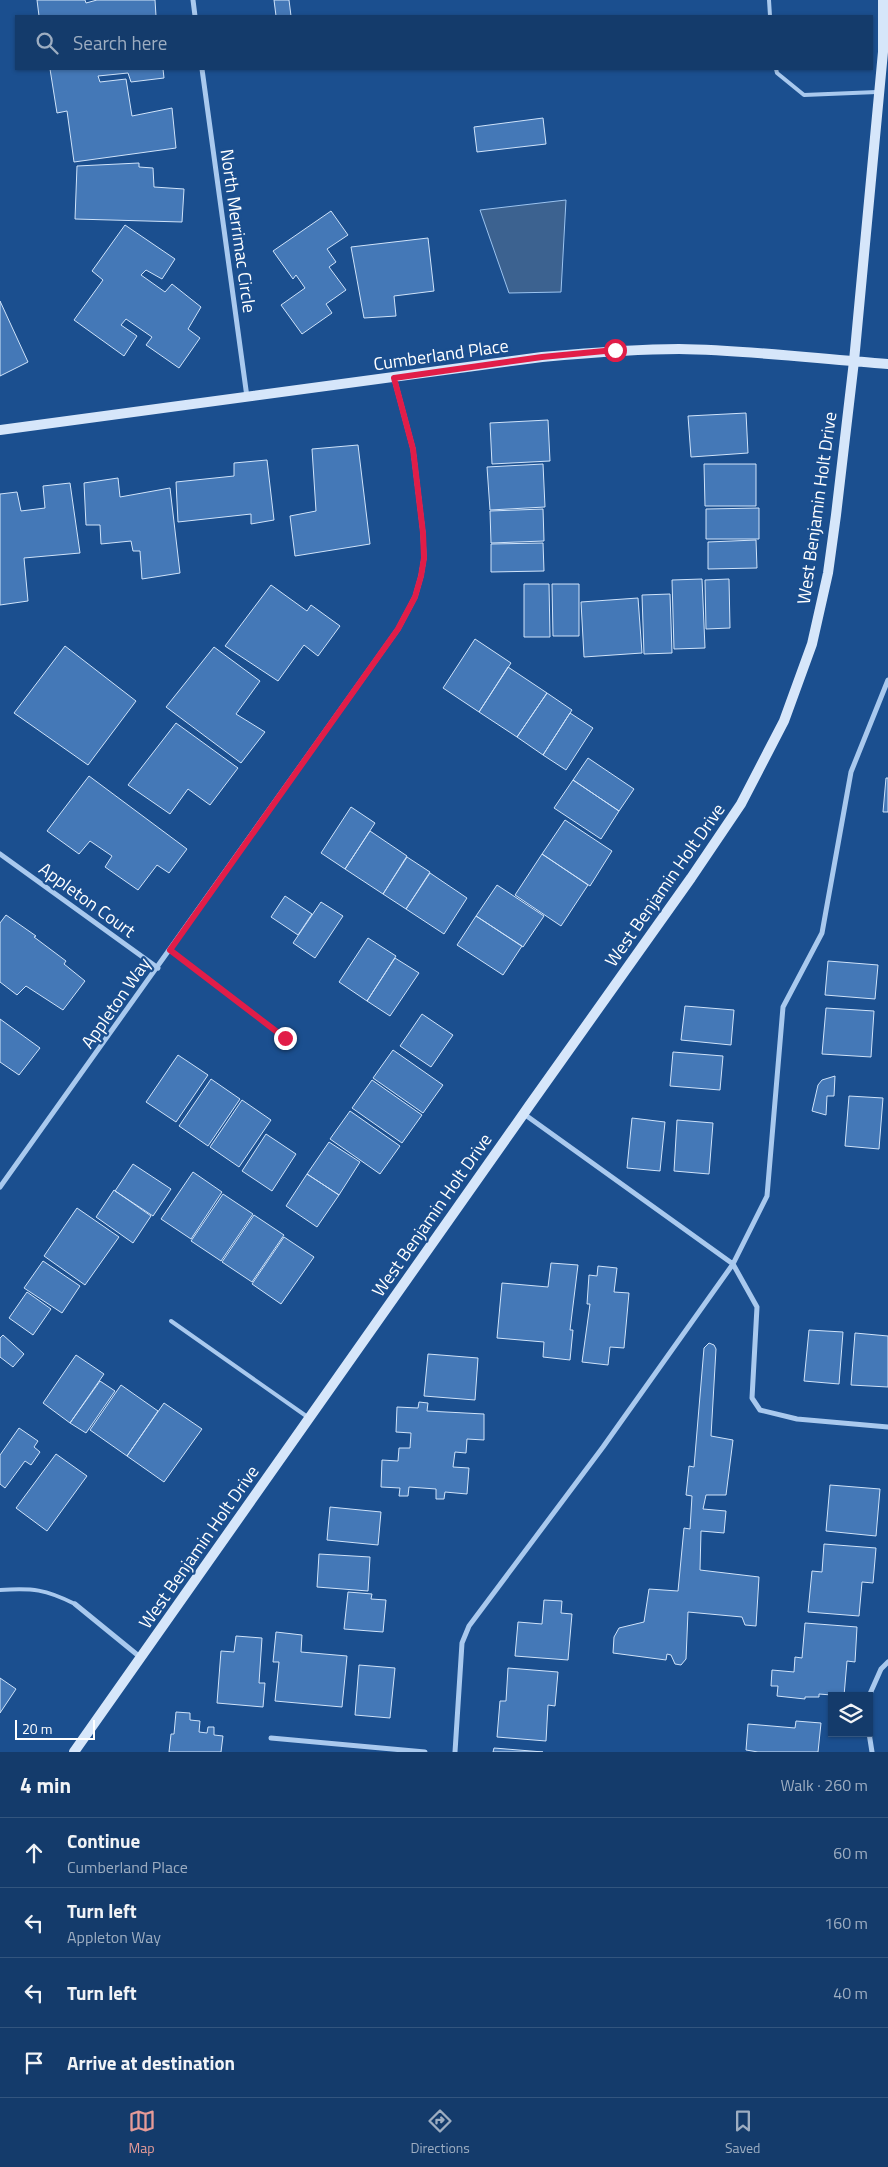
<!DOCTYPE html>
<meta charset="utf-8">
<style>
body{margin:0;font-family:"Titillium Web",sans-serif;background:#214673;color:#f1f3f6}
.controls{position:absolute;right:15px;bottom:15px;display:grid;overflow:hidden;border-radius:0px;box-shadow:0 1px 4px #0004}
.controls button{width:45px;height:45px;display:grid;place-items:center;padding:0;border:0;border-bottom:1px solid #33557e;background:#143b6b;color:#f1f3f6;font:25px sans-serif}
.scale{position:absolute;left:15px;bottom:12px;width:80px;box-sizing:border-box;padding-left:5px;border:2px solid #fff;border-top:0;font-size:14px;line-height:18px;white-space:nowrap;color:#fff;-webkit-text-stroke:4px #1b4f8f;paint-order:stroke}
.stop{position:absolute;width:15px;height:15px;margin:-11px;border:4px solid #e11d48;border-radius:50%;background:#fff}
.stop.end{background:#e11d48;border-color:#fff;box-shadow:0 1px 5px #0008}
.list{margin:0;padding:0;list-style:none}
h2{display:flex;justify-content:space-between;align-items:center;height:65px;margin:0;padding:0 20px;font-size:21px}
h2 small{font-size:16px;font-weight:400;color:#9dadc1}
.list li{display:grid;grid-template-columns:32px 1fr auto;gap:15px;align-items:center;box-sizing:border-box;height:70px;padding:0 20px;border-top:1px solid #33557e}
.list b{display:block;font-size:19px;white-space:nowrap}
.list p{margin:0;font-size:16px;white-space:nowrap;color:#9dadc1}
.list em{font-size:16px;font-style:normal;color:#9dadc1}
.icon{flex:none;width:28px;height:28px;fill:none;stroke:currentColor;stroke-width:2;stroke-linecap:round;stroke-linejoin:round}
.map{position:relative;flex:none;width:888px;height:1752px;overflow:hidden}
.search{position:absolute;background:#143b6b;box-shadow:0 1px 4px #0004;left:15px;right:15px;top:15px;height:55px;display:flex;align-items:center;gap:12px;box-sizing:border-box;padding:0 18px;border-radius:0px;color:#9dadc1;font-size:19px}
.sheet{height:345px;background:#143b6b}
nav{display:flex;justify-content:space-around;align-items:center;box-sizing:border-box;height:70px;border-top:1px solid #33557e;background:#143b6b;font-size:14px;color:#9dadc1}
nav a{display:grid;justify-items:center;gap:2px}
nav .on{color:#e69b98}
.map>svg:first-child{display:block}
</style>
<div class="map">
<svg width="888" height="1752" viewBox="0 0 888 1752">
<rect width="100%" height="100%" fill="#1b4f8f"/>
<path fill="#3c6290" stroke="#9cc4f0" d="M566 200 561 292 509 293 480 210Z"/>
<path fill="#4478b7" stroke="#cfe3fa" d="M37 0H85L86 3 97 0H155L156 16H39Z
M274 0H289L291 16H276Z
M50 69H163L164 78 131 82 128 73 98 76 100 82 126 79 132 116 172 108 176 148 74 162 67 111 57 113Z
M543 118 546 144 477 152 474 127Z
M139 163V167L153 168 154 187 184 189 182 222 75 219 77 166Z
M331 211 348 235 327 249 336 262 329 267 346 290 326 304 332 313 302 334 281 305 305 288 296 275 293 279 273 251Z
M125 225 175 259 162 279 146 270 141 275 165 292 172 284 201 307 188 329 200 338 179 368 146 345 152 337 126 319 121 325 137 336 124 356 74 320 103 280 92 271Z
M428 238 434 291 394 296 396 316 364 318 351 247Z
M0 301 28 362 0 376Z
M746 413 748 453 691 457 688 416Z
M548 420 550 461 492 464 490 423Z
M358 445 370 544 295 556 290 516 316 511 312 449Z
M267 460 274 520 251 524V514L178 522 176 482 234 476V463Z
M543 464 545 507 490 510 487 467Z
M704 464H756V506H705Z
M118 478 120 497 170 488 180 573 142 579 140 551H133L131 541 101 544 100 525H86L84 483Z
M70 483 80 553 24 558 28 601 0 605V494L17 492 21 511 45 508 43 486Z
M759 508V539H706V509Z
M543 509 544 541 491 543 490 511Z
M756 540 757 568 708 569V542Z
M543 543 544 571 491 572V544Z
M702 579 705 648 674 649 672 580Z
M729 579 730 628 706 629 705 580Z
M524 584H549L550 637H524Z
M552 584H579V636H553Z
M271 585 307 611 311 605 340 626 318 656 304 645 278 681 225 646Z
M670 594 672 653 644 654 642 595Z
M638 598 642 653 584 657 581 602Z
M475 639 511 663 479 712 443 688Z
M65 646 136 701 88 765 14 713Z
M214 647 260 681 236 714 265 732 241 763 166 707Z
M508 667 547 693 517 737 479 712Z
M547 693 572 710 543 755 517 737Z
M570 713 593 728 566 770 543 755Z
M176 723 238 768 210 805 188 789 170 814 128 785Z
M588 758 634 789 619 811 573 780Z
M89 776 187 849 169 873 157 865 138 890 105 867 112 856 90 841 79 854 47 831Z
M886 778H888V812H883Z
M573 780 619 811 601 839 554 808Z
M351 807 375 823 345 869 321 853Z
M565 820 612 851 590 886 542 854Z
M370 831 407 856 383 894 345 869Z
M542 854 588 885 561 926 515 895Z
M407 857 430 872 406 909 383 894Z
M430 873 467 898 444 934 406 909Z
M497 885 544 916 523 947 476 916Z
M285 896 312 914 298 935 271 917Z
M321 902 343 916 315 958 293 943Z
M6 915 36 936 34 937 66 961 64 964 85 981 63 1010 26 986 17 995 0 982V923Z
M476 916 522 946 503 975 457 945Z
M368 938 396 956 367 1001 339 982Z
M395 958 419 973 390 1016 367 1001Z
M828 961 878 965 875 999 825 995Z
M685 1006 734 1010 731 1045 681 1040Z
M826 1008 874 1011 871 1057 822 1054Z
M422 1014 453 1035 431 1067 400 1046Z
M0 1019 40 1048 19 1075 0 1062Z
M393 1050 443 1085 423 1113 373 1078Z
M673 1052 723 1056 720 1090 670 1086Z
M178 1055 208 1075 176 1122 146 1102Z
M835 1076 834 1096H827L826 1115 812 1111 818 1085 822 1080Z
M211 1079 240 1099 208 1146 179 1126Z
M372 1080 422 1115 402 1143 352 1108Z
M849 1096 883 1098 879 1149 845 1146Z
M242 1100 271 1120 239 1167 210 1147Z
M350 1111 400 1146 380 1174 330 1139Z
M632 1118 665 1122 660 1171 627 1168Z
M677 1120 713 1123 709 1174 674 1171Z
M266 1134 296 1154 272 1191 242 1171Z
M329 1142 360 1162 339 1195 307 1174Z
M133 1164 171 1189 153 1216 115 1191Z
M193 1172 222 1192 191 1239 161 1219Z
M307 1174 339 1195 317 1227 286 1206Z
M114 1190 151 1216 133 1243 96 1217Z
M223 1194 253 1214 221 1261 191 1241Z
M77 1208 119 1237 85 1285 44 1256Z
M254 1215 284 1235 252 1282 222 1262Z
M284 1237 314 1257 281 1304 252 1284Z
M43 1261 80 1286 62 1313 24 1288Z
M551 1263 578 1265 570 1330H573L570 1360 543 1357 544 1342 497 1338 502 1283 548 1287Z
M598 1266 617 1268 614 1292 629 1293 624 1348 610 1347 608 1365 582 1362 590 1304H587L589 1275 597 1276Z
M27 1292 51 1309 33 1335 9 1318Z
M809 1330 843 1332 839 1384 804 1381Z
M855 1333 888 1336V1387L851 1385Z
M3 1335 24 1354 13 1367 0 1357V1338Z
M709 1343 714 1345 716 1349 711 1436 733 1440 726 1495H706L703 1509 726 1511 724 1533 701 1531 700 1570 759 1577 756 1626 745 1625 742 1617 688 1612 686 1659 681 1665 675 1664 671 1655 667 1654 666 1660 613 1653 614 1637 619 1628 644 1622 649 1589 678 1591 684 1528 690 1529 692 1496 686 1495 689 1466 694 1467 704 1348Z
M428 1354 478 1358 475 1400 424 1396Z
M76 1355 104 1374 70 1423 43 1403Z
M100 1381 115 1391 86 1433 70 1423Z
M121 1385 158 1411 127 1456 90 1430Z
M419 1402 428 1403 427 1411 484 1414V1440L467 1439 466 1453 455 1452 453 1467 469 1468 467 1494 445 1492 444 1499H436V1489L409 1487 408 1496H399L400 1488 381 1487 382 1460 398 1461 399 1448H410L411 1433 396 1432 397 1407 418 1408Z
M164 1403 202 1429 164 1482 127 1456Z
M19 1428 38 1441 34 1447 40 1452 31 1465 25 1461 5 1488 0 1484V1455Z
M56 1454 87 1476 47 1531 16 1508Z
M830 1485 880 1489 876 1536 826 1531Z
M330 1507 381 1512 378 1545 327 1540Z
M824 1544 876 1548 873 1583 862 1582 859 1616 808 1612 812 1571 822 1572Z
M319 1554 370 1557 368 1591 317 1587Z
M348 1592 372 1594 371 1599 386 1600 383 1632 344 1629Z
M544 1600 562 1601 561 1613 572 1614 568 1660 515 1656 518 1622 542 1624Z
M805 1623 857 1627 855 1662 847 1661 844 1696 819 1694V1697H805V1699L777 1696 778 1686H771L772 1670 794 1672 795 1657 802 1658Z
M276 1632 302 1635 301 1652 347 1656 342 1707 275 1701 279 1662H273Z
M236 1636 262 1638 259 1683H265L263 1707 217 1703 221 1651 234 1652Z
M359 1665 395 1668 390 1718 355 1715Z
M508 1668 558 1672 555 1706 548 1705 546 1741 497 1737 500 1701H506Z
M0 1678 16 1689 0 1713Z
M176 1712 190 1713V1720L200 1721 199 1732 207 1733 208 1727H214V1735L223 1736 221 1752H169L171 1734H174Z
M796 1721 821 1723 818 1752H758L746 1750 748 1724 795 1728Z
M494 1748 543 1752H493Z"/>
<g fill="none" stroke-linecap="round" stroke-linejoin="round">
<path stroke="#a9c9ee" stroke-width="4" d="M769 0 770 16
M776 69 777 73 804 95 877 92
M170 950 285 1038
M171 1321 309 1418
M0 1590C33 1588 45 1589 75 1604"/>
<path stroke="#a9c9ee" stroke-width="5" d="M193 0 195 16
M202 69 247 397
M0 854 158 968
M524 1114 733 1264 757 1307 752 1398 760 1410 797 1419 888 1427
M0 1187 398 629 415 597 421 576 424 558 423 533 413 449 394 378
M75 1604 140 1657
M869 1696 881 1669 888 1662
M869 1733 872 1752
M271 1738 425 1752
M455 1752 462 1643 469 1626 603 1447 733 1264 767 1196 783 1007 822 933 851 772 888 680"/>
<path stroke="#d6e6fa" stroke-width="10" d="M0 430 542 357C587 353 633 349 679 349 749 350 818 359 888 364
M74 1752 529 1106 691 878 741 804 784 721 812 644 828 573 836 515 854 361 883 52V0"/>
</g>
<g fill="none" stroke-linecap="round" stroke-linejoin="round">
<path stroke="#e11d48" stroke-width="6" d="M285 1038 170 950 398 629 415 597 421 576 424 558 423 533 413 449 394 378 542 357 615 350"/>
</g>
<g text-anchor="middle" stroke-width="4.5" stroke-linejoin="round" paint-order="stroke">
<g font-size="18" fill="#fff" stroke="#1b4f8f">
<text transform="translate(238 231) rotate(82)" y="6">North Merrimac Circle</text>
<text transform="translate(441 355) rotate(-8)" y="6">Cumberland Place</text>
<text transform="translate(817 508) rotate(-82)" y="6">West Benjamin Holt Drive</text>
<text transform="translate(665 885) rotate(-55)" y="6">West Benjamin Holt Drive</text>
<text transform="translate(87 900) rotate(36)" y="6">Appleton Court</text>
<text transform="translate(116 1003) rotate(-55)" y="6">Appleton Way</text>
<text transform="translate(432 1215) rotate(-55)" y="6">West Benjamin Holt Drive</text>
<text transform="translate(199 1547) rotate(-55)" y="6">West Benjamin Holt Drive</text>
</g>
</g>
</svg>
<div class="controls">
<button><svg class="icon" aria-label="layers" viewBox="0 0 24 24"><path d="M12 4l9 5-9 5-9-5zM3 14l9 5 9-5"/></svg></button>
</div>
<div class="scale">20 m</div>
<div class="stop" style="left:615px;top:350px"></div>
<div class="stop end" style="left:285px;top:1038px"></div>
<div class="search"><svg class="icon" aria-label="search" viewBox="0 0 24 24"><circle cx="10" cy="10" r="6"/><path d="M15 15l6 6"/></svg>Search here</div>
</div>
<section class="sheet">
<h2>4 min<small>Walk · 260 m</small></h2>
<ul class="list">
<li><svg class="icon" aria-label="ahead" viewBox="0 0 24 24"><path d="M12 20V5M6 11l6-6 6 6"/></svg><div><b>Continue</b><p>Cumberland Place</p></div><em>60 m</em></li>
<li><svg class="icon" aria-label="left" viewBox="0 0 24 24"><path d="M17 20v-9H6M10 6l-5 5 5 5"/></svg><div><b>Turn left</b><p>Appleton Way</p></div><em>160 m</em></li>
<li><svg class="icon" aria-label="left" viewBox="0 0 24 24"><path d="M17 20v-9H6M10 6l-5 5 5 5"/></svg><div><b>Turn left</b></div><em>40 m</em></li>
<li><svg class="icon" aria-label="arrive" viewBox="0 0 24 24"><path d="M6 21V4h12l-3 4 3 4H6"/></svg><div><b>Arrive at destination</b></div></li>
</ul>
</section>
<nav>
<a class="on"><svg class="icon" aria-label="map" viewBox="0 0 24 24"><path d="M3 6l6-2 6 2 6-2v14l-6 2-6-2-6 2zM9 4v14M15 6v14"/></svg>Map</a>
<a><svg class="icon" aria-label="directions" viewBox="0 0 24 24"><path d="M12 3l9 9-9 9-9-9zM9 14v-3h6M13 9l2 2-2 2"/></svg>Directions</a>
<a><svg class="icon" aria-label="saved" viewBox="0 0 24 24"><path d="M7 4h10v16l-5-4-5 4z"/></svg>Saved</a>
</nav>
